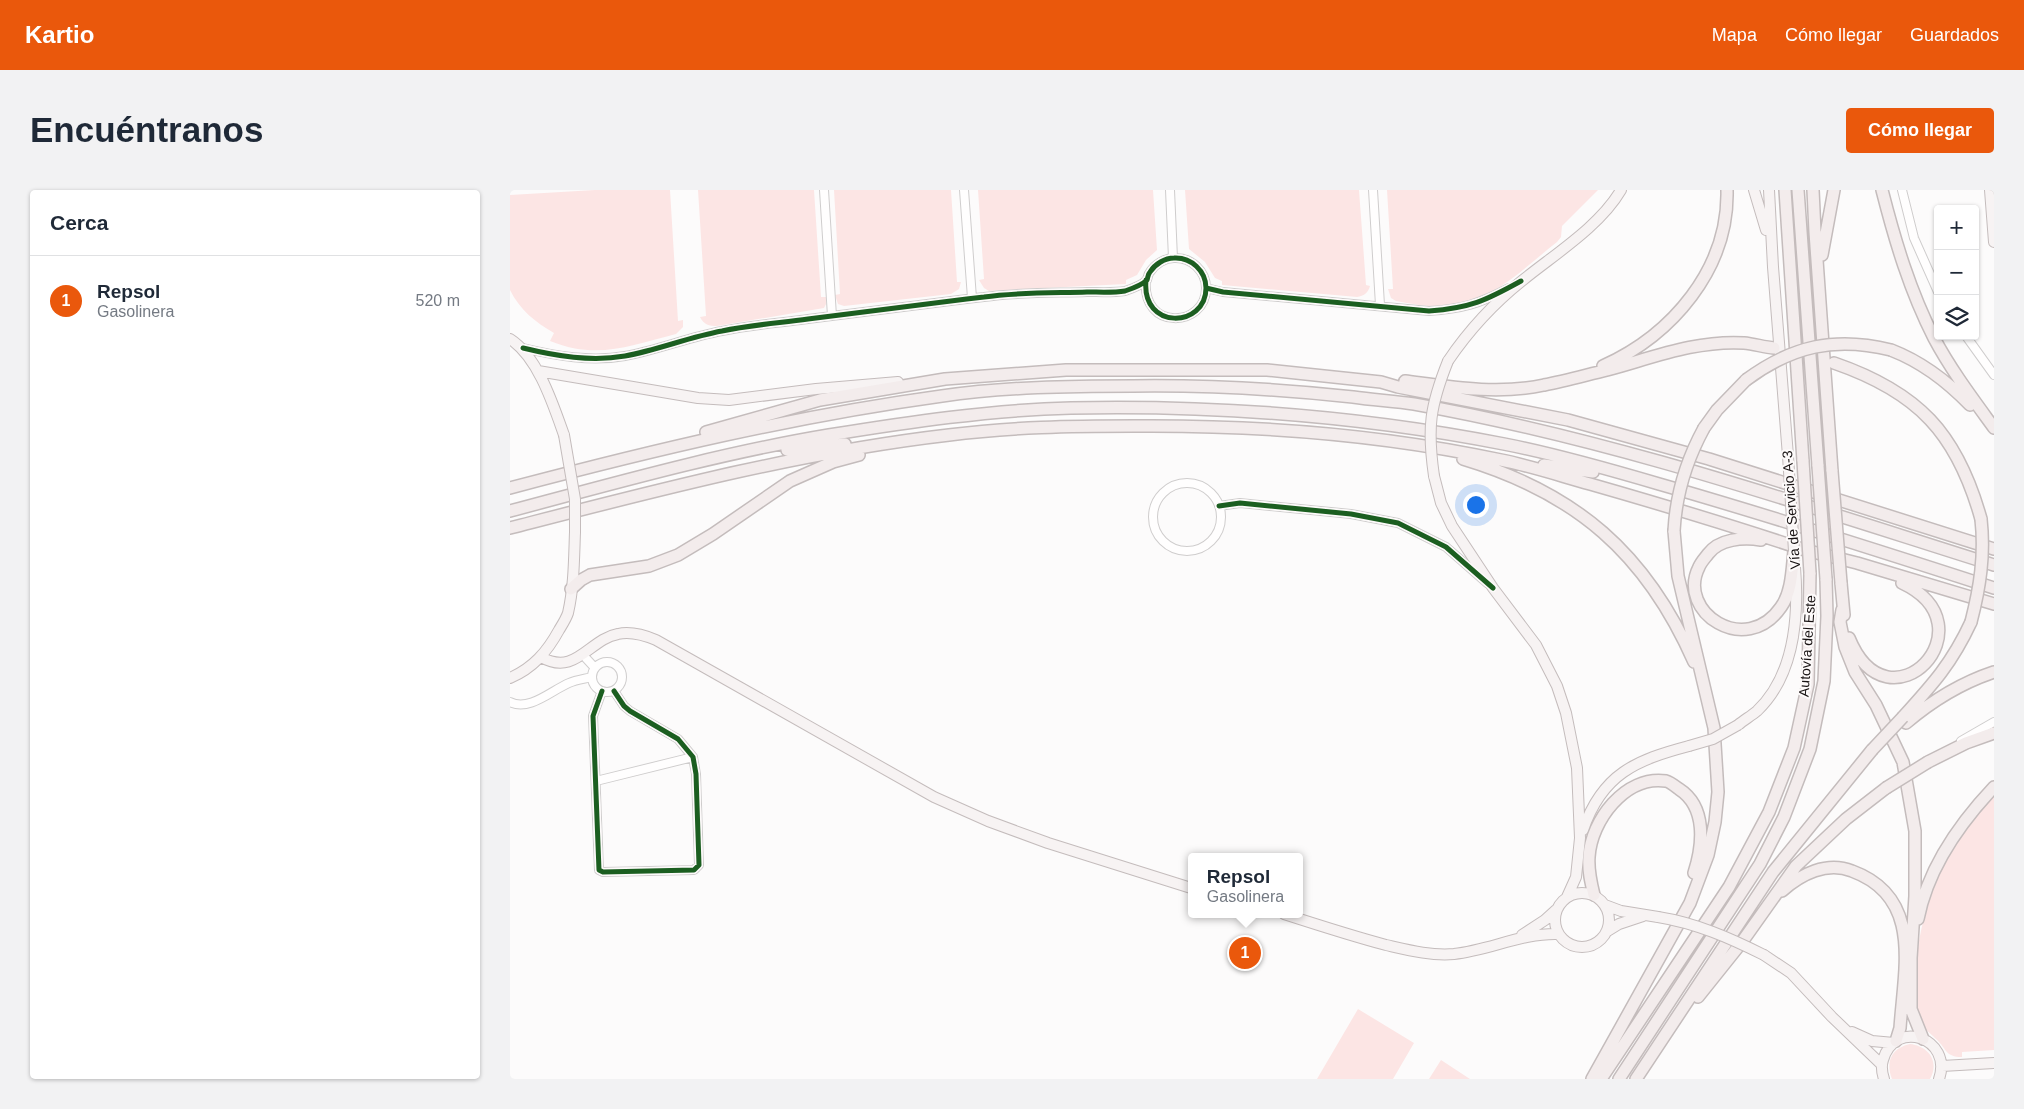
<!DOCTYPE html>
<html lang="es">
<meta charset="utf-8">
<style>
body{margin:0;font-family:Helvetica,sans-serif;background:#f2f2f3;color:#1f2937}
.controls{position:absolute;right:15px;top:15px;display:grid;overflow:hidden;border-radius:5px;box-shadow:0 1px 4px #0004}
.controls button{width:45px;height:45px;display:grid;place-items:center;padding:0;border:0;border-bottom:1px solid #e0e1e3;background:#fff;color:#1f2937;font:25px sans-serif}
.you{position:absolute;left:965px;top:314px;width:18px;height:18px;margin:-12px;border:4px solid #fff;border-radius:50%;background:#1a73e8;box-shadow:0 0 0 8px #1a73e833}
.badge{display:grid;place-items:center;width:32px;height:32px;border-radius:50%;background:#ea580c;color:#fff;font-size:16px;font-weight:700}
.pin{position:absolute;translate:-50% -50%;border:2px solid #fff;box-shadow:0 1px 5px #0006}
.popup{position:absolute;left:678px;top:663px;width:115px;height:65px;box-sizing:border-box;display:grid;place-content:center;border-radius:5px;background:#fff;filter:drop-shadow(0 1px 4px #0005);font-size:16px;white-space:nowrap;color:#747a83}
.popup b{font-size:19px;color:#1f2937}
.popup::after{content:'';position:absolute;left:50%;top:100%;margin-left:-10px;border:10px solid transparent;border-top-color:#fff}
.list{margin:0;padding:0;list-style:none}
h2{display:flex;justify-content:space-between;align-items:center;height:65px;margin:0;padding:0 20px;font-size:21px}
h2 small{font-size:16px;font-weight:400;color:#747a83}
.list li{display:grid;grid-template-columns:32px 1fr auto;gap:15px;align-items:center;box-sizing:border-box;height:90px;padding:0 20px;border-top:1px solid #e0e1e3}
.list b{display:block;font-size:19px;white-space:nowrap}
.list p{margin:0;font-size:16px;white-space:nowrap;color:#747a83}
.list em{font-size:16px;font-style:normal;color:#747a83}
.icon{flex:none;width:28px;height:28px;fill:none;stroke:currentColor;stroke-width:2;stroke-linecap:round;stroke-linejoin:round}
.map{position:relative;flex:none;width:1484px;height:889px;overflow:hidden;border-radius:5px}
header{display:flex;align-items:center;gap:30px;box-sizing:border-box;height:70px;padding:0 25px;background:#ea580c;color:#fff}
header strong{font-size:24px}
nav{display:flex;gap:28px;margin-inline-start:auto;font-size:18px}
.intro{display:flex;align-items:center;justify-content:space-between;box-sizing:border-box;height:120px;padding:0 30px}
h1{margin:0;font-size:35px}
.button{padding:12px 22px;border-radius:5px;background:#ea580c;color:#fff;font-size:18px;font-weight:700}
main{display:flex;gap:30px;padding:0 30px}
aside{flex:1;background:#fff;border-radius:5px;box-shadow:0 1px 4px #0004}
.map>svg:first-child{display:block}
</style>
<header>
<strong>Kartio</strong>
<nav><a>Mapa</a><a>Cómo llegar</a><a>Guardados</a></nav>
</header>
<div class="intro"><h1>Encuéntranos</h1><a class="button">Cómo llegar</a></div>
<main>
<aside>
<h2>Cerca<small></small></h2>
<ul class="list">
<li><span class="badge">1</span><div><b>Repsol</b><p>Gasolinera</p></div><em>520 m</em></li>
</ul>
</aside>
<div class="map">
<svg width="1484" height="889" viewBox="0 0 1484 889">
<rect width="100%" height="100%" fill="#fcfbfb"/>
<path fill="#fce5e4" d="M85 0H160L168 131 173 130V137L166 144C119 156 87 170 40 151L44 143C25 132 10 120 0 100V5Z
M188 0H304L311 107H316V114L314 118 207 136C199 136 194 135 190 127L196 126Z
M324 0H441L447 92H451L449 99 441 104 334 116 328 114 325 105 330 104Z
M468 0H643L647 60 636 70 627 85 616 90V94L479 101 474 98 469 90 474 89Z
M675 0H849L856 95 860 96C858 103 854 106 847 107L712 95V91L705 88 695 72 679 59Z
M877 0H1088L1052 36 1051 47 1047 52C1015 77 982 112 940 116 922 118 903 114 886 111L881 108 878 99H883Z
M1484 606V860L1452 862V867C1435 867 1437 859 1426 849 1416 839 1407 834 1404 819 1402 810 1405 798 1405 788 1408 723 1434 652 1484 606Z
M848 819 904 853 883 889H807Z
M1400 854C1418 856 1430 871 1420 889H1382C1375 871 1382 858 1400 854Z
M931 870 960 889H919Z"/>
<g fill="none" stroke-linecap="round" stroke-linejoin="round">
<g stroke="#cfcdcd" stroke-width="10">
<path id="minor" d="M314 0 322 126
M454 0 462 108
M660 0 663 68
M863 0 870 115
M1392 0 1404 48 1428 102
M696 98 713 102 919 121C952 119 969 114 999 98
M1456 146 1484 185
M13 158C46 166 81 172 115 166 148 160 179 147 212 141 240 135 269 133 298 129 356 122 415 114 474 107 508 102 543 103 577 102 589 102 603 103 615 101 621 99 632 95 637 90 638 87 638 84 640 82 645 74 655 68 664 68 681 67 696 81 696 98 696 138 631 141 636 90
M643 327a34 34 0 1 1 68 0a34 34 0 1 1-68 0Z
M709 316 730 313 841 324 888 333 936 357 977 393
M73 465 85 478
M82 487a15 15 0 1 1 30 0a15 15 0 1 1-30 0Z
M92 501 83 526 89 680 93 682 184 680 189 675 186 584 183 567 168 549 120 521 114 516 104 501
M0 512C19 522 42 500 59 493 66 490 74 489 82 487
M1451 551 1484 532
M86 591 183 567"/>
</g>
<g stroke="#c4bcbc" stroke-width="12">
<path id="major" d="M1244 0 1256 40
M1259 0 1263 77 1278 266
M1480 0 1484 52
M0 149C28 167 43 214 54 245
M938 171C959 140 984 113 1013 90 1045 64 1090 36 1111 0
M28 181 188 208 219 210 306 199 388 192
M924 286 931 313 942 336 983 398 1026 455 1047 496 1056 523 1067 578 1070 648 1066 687 1057 707
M31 467C66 487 79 449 108 444 121 441 134 445 146 450L424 607 478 631 538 653 681 698
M0 488C23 478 37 462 49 440 52 435 56 429 58 423 64 397 64 369 65 342
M1228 535C1234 530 1241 526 1247 521 1285 485 1289 427 1285 377
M1073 640C1092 584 1126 570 1179 556
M1045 730a27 27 0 1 1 54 0a27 27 0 1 1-54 0Z
M1095 715 1111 721 1148 727
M774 724C808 735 842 746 876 755 898 760 921 766 944 764 980 760 1012 743 1048 744
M1096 742 1109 734 1133 726
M1012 745 1035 730 1046 720
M1254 765 1281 783 1322 827 1372 875
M1342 842 1362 851 1384 853
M1432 876 1484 873
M1374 889C1372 883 1371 876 1373 870 1385 828 1443 848 1429 889"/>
</g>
<g stroke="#c4bcbc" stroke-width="14">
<path id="highway" d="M1275 0 1293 271
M1288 0 1308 276
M1303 0 1305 42 1322 281
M1372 0C1385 51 1400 101 1424 148 1441 180 1463 209 1484 238
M1312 65 1324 0
M1381 160C1412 172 1437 191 1460 215
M1324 173C1408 202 1447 243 1471 329
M1093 176C1162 145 1219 79 1217 0
M895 191C941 197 988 205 1034 195 1055 191 1076 185 1097 180 1142 168 1186 150 1234 153 1244 154 1254 157 1264 158
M1194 238 1207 220 1236 190
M196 242 310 210 435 189 556 180H757L871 192 888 197 1058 230 1199 269 1484 359
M277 260 335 254
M953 269C1066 303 1136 363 1184 472
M1034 275 1083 282
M0 298C143 260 286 226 432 206 495 197 559 196 623 196 697 195 769 199 843 207 863 210 884 211 904 214 1102 249 1293 315 1484 375
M0 321C105 293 211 263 319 245 399 232 480 220 561 218 707 215 851 226 994 254 1046 264 1098 279 1149 294 1261 326 1373 362 1484 398
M0 338C144 301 291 262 439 245 500 237 562 236 624 236 747 235 870 244 991 270 1021 276 1051 286 1080 294 1150 314 1220 335 1289 358
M1251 350C1233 347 1209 349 1198 364 1195 368 1191 372 1189 377 1166 422 1236 468 1271 417 1282 402 1282 379 1284 361
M1291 359 1347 373 1484 414
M1331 393 1334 425
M61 399 71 390 80 385 139 376 168 365 203 344 280 291 323 272 349 265
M1332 420 1330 432 1335 457 1345 482 1366 515 1393 572 1405 641V706L1401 768V819L1413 849
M1339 448C1379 546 1484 436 1392 393
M1393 527C1423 494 1442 473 1461 432
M1396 533C1423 510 1451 493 1484 482
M1418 572 1456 553 1484 543
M1272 701C1291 684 1317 671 1342 681 1413 707 1394 778 1390 838L1386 851
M1084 705C1081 693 1078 681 1079 667 1081 631 1115 585 1156 591 1160 592 1165 596 1169 599 1197 617 1193 655 1184 683
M1408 729C1418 678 1449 634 1484 597
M1188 807 1232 752 1286 676 1336 629 1376 598
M1082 889 1180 713 1198 665 1205 632 1208 602 1204 538 1168 386 1164 341
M1091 889 1219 697 1259 622 1284 558 1298 494 1300 383
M1109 889 1250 674 1274 627 1300 559 1314 491 1317 426 1316 389
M1126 889 1263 682 1362 560"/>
</g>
<use href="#minor" stroke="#fffefe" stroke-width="8"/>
<use href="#major" stroke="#f7f3f3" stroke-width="10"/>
<use href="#highway" stroke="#f3ecec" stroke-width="11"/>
<g stroke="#c4bcbc" stroke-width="12" stroke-linecap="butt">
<path id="major-bridge" d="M54 245 65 309V342
M1278 266 1284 361
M924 286C917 238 920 216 938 171
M1179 556 1203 549 1228 535
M1148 727C1186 733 1220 748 1254 765"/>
</g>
<g stroke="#c4bcbc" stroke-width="14" stroke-linecap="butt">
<path id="highway-bridge" d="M1236 190C1282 156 1325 146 1381 160
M1293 271 1300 383
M1308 276 1316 389
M1322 281 1331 393
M1164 341C1166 303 1176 271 1194 238
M1461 432C1470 397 1475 365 1471 329
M1362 560 1393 527
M1376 598 1418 572"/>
</g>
<use href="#major-bridge" stroke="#f7f3f3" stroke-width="10"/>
<use href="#highway-bridge" stroke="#f3ecec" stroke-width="11"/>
<g stroke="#fdfafa" stroke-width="8">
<path id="cycleway" d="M696 98 713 102 919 121C960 118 975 111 1011 91
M13 158C46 166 81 172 115 166 148 160 179 147 212 141 240 135 269 133 298 129 356 122 415 114 474 107 508 102 543 103 577 102 589 102 603 103 615 101 621 99 632 95 637 90 638 87 638 84 640 82 645 74 655 68 664 68 681 67 696 81 696 98 696 138 631 141 636 90
M709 316 730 313 841 324 888 333 936 357 983 398
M92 501 83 526 89 680 93 682 184 680 189 675 186 584 183 567 168 549 120 521 114 516 104 501"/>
</g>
<use href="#cycleway" stroke="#1b5e20" stroke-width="5"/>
</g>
<g text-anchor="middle" stroke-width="4" stroke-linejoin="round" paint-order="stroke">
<g font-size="14" fill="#181313" stroke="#fdfafa">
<text transform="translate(1281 320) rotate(-94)" y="5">Vía de Servicio A-3</text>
<text transform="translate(1297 456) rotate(-86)" y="5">Autovía del Este</text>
</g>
</g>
</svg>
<div class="controls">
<button>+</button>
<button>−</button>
<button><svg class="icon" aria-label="layers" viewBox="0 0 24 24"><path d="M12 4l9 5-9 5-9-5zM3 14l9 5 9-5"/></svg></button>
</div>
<div class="you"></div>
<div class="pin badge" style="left:735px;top:763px">1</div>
<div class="popup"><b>Repsol</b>Gasolinera</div>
</div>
</main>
